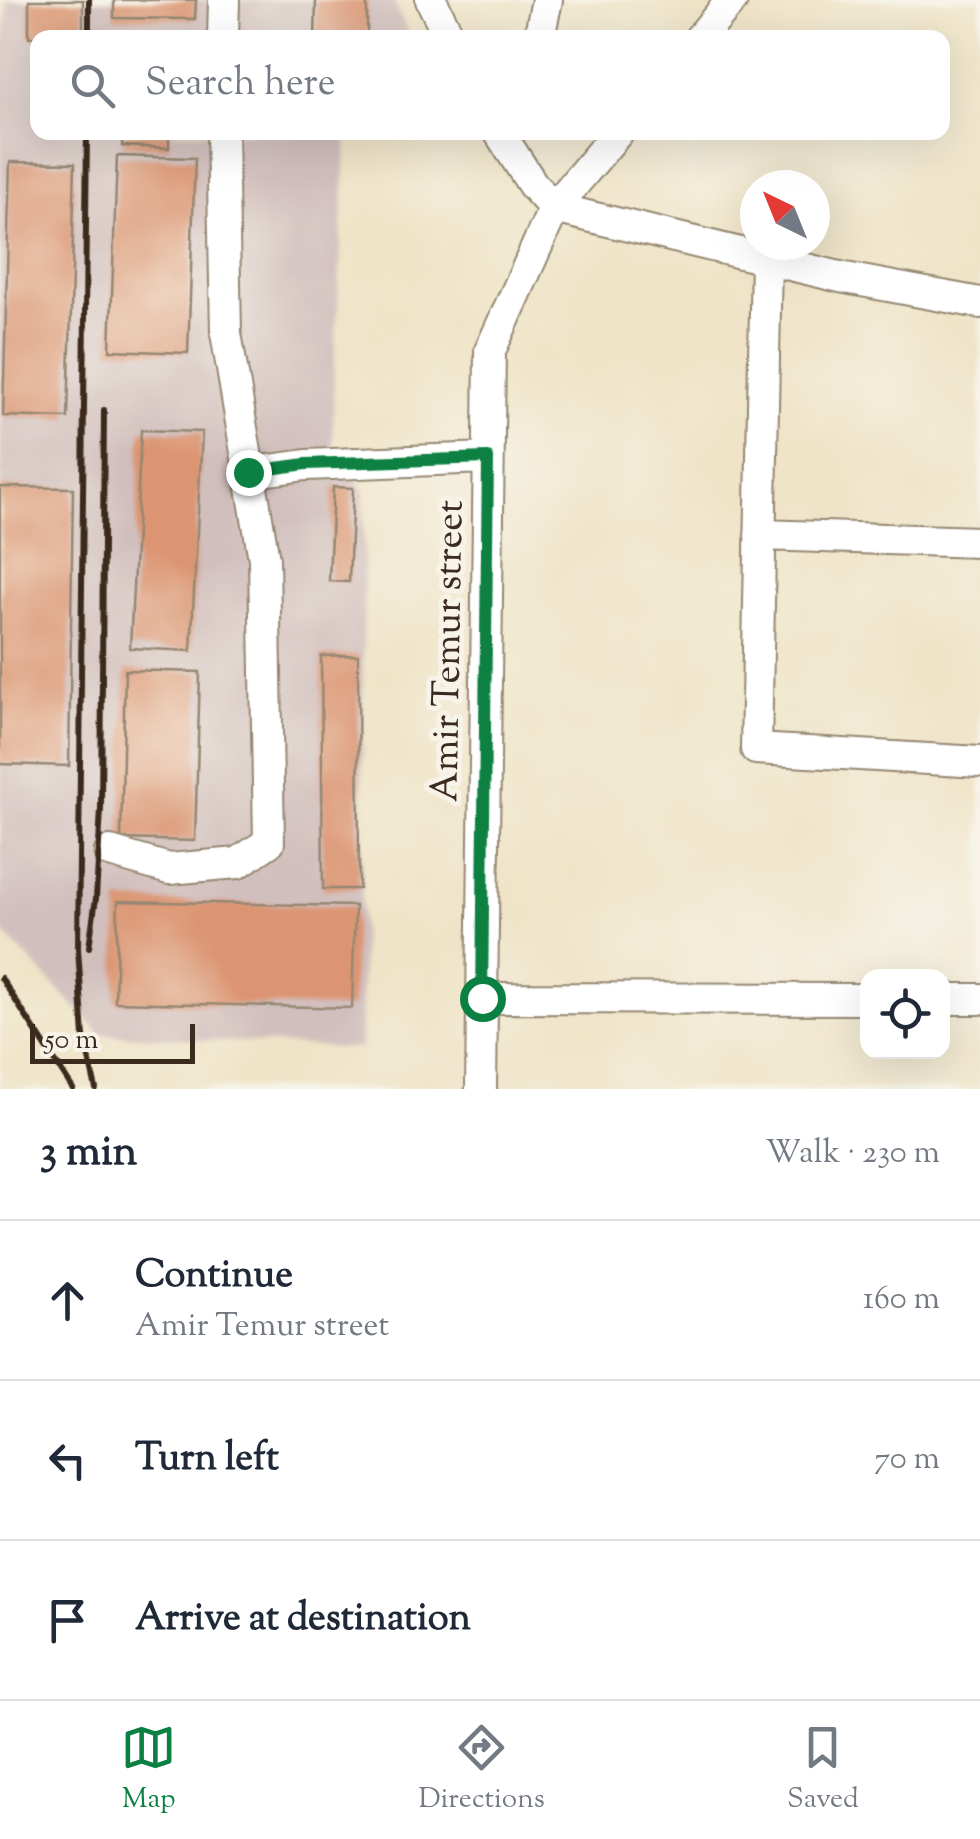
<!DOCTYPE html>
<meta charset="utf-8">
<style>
body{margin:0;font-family:"Sorts Mill Goudy",serif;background:#f6f6f7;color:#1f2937}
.controls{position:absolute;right:30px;bottom:30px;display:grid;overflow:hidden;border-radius:20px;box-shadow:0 10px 40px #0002}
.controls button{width:90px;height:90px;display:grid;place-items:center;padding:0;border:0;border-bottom:2px solid #e0e1e3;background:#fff;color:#1f2937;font:50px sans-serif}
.compass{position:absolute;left:740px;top:170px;width:90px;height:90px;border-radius:50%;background:#fff;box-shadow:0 10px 40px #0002;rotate:317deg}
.scale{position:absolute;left:30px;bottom:25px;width:165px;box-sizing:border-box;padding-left:10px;border:5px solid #3b2a1e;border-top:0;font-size:28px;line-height:35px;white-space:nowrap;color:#3b2a1e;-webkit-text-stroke:8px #f7f3e8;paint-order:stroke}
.stop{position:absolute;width:30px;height:30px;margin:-22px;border:8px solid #0b8043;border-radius:50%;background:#fff}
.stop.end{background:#0b8043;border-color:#fff;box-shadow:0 2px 10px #0008}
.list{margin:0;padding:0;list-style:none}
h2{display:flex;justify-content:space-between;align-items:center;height:130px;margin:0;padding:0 40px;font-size:42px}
h2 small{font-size:32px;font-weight:400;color:#747a83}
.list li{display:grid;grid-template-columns:65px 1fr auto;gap:30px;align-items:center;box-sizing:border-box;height:160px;padding:0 40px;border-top:2px solid #e0e1e3}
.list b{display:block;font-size:38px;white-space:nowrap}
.list p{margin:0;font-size:32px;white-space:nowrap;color:#747a83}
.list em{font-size:32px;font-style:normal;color:#747a83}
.icon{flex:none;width:55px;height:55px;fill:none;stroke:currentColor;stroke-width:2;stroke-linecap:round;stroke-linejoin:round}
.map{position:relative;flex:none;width:980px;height:1089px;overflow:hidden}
.search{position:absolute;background:#fff;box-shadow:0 10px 40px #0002;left:30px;right:30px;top:30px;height:110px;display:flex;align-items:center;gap:25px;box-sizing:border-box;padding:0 35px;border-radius:20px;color:#747a83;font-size:38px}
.sheet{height:610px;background:#fff}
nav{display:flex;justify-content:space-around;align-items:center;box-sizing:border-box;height:140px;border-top:2px solid #e0e1e3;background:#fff;font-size:28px;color:#747a83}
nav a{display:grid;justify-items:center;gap:5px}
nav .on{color:#0b8043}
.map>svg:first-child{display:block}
</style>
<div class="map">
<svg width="980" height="1089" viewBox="0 0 980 1089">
<rect width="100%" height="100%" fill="#f7f3e8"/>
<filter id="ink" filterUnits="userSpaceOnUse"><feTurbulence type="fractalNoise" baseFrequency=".01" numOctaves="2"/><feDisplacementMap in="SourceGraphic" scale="20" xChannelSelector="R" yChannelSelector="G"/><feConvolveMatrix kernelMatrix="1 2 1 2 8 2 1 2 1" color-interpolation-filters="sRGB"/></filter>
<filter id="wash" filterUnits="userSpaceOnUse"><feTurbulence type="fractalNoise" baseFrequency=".0048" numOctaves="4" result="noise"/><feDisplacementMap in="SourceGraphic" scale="40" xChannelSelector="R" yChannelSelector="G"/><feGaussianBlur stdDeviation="2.25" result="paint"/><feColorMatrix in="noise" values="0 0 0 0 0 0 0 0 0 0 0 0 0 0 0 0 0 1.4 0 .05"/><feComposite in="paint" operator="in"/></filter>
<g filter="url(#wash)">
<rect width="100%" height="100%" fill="#efe4c7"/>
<path fill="#d1bfbd" d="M8 0H393L410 37 38 38V132L347 133 334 377 333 447 364 490 361 1049 101 1034 0 929V79Z"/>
<g id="blocks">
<path fill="#db9572" d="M29 0H83V37H29Z
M114 0H196L195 19 114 18Z
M316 0H367V38H315Z
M123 132H169V148L122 146Z
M117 156 195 158 188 353 110 350Z
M10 162 75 163 68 418 3 416Z
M141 430 202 432 191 651 130 648Z
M0 487 73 488 69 766 0 764Z
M333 487 353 488 349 582 329 581Z
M358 655 359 889H323L321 656Z
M125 670 200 672 195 841 121 839Z
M118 901 355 906 352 1008 115 1002Z"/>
</g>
</g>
<g filter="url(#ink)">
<use href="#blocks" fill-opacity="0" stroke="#958772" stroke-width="2.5"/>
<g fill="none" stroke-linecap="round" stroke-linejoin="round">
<g stroke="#958772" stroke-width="34">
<path id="minor" d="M431 0 450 38
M223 38 224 0
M539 38 547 0
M700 38 732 0
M499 132 533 185 554 208 840 277 980 303
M766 260 756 749 980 762
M248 473 306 465 488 458
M760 535 980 542
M110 852 169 869 238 863 269 842 264 559 226 333 222 132
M482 998 868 999
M942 999H980
M481 1089 490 351 554 208 618 132"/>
</g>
<use href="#minor" stroke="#fff" stroke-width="30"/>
<path stroke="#3b2a1e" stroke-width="6" d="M89 38V0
M87 132 78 949 84 1037 96 1089
M89 947 96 898 101 809 104 410
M1 978 73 1089"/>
</g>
</g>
<g fill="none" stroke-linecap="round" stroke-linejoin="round" filter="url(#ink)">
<path stroke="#0b8043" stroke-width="12" d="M248 472 306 464 488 458 482 998"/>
</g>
<g text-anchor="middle" stroke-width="10" stroke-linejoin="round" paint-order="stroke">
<g font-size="38" fill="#3b2a1e" stroke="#f7f3e8">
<text transform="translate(446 651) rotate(-89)" y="13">Amir Temur street</text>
</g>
</g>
</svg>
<div class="controls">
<button><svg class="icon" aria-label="locate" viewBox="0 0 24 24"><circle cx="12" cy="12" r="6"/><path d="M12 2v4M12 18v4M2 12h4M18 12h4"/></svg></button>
</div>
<svg class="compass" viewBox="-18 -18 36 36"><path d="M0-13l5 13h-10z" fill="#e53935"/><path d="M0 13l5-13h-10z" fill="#747a83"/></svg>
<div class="scale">50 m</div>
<div class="stop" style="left:482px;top:998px"></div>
<div class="stop end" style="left:248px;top:472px"></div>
<div class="search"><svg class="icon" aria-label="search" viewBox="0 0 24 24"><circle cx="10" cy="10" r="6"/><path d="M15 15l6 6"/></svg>Search here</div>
</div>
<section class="sheet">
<h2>3 min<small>Walk · 230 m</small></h2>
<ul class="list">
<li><svg class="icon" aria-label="ahead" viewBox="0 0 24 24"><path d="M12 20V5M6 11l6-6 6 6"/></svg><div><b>Continue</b><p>Amir Temur street</p></div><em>160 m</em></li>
<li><svg class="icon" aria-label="left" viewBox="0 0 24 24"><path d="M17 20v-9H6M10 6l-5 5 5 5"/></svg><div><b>Turn left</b></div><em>70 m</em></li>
<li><svg class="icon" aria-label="arrive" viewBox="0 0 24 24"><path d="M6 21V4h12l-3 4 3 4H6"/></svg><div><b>Arrive at destination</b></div></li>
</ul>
</section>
<nav>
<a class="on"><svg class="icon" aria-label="map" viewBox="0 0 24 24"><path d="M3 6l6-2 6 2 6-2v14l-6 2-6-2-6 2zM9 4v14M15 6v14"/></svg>Map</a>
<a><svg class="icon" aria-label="directions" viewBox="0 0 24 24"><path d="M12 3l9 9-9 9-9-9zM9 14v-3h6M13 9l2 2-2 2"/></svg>Directions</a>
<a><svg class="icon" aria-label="saved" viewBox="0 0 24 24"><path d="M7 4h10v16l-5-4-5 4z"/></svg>Saved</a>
</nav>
